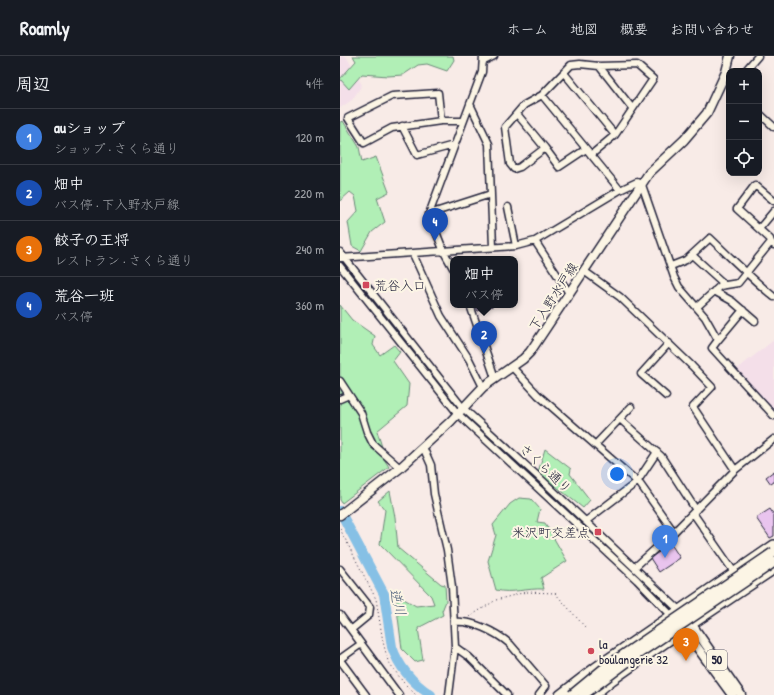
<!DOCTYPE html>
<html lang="ja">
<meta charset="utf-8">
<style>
body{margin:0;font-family:"Patrick Hand","Klee One",sans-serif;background:#242831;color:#f1f3f6}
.controls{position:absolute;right:12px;top:12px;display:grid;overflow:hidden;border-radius:8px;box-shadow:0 4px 16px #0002}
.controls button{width:36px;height:36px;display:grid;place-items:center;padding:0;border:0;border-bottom:1px solid #363941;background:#171b24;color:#f1f3f6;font:20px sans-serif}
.you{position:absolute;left:277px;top:418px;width:14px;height:14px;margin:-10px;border:3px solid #fff;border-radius:50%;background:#1a73e8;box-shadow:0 0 0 6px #1a73e833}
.badge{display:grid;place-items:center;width:26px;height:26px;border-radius:50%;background:#8c9099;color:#fff;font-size:13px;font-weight:700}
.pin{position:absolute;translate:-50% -33px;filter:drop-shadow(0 1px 2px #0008)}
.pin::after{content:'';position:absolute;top:21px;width:14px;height:12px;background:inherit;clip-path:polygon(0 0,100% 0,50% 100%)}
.popup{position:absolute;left:110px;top:200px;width:68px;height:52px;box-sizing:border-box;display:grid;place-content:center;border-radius:8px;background:#171b24;filter:drop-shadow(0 1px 3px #0005);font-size:13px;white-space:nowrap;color:#9ea1a6}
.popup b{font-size:15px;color:#f1f3f6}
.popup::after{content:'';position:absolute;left:50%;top:100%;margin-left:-8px;border:8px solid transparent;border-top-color:#171b24}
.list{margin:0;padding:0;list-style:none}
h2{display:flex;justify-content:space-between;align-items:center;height:52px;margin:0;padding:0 16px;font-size:17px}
h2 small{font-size:13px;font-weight:400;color:#9ea1a6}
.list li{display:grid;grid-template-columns:26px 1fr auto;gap:12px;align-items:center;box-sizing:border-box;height:56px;padding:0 16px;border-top:1px solid #363941}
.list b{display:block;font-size:15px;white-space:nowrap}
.list p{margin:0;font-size:13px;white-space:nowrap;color:#9ea1a6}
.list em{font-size:13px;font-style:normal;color:#9ea1a6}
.icon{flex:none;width:22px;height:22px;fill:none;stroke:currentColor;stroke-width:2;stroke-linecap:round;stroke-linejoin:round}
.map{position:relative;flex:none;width:434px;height:639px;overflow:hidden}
header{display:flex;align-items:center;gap:24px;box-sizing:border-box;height:56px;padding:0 20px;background:#171b24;border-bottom:1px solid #363941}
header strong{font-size:19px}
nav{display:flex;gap:22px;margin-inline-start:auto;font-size:14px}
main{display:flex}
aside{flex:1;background:#171b24}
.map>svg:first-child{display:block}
</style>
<header>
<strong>Roamly</strong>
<nav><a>ホーム</a><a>地図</a><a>概要</a><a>お問い合わせ</a></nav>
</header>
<main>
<aside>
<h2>周辺<small>4件</small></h2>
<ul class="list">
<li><span class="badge" style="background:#3f7fe0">1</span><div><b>auショップ</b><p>ショップ · さくら通り</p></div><em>120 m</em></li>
<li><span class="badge" style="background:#1a4fb4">2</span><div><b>畑中</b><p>バス停 · 下入野水戸線</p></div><em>220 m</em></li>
<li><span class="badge" style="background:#e8710a">3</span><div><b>餃子の王将</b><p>レストラン · さくら通り</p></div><em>240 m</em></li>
<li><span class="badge" style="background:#1a4fb4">4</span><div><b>荒谷一班</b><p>バス停</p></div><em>360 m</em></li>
</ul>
</aside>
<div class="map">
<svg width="434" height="639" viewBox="0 0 434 639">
<rect width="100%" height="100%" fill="#f8ebe7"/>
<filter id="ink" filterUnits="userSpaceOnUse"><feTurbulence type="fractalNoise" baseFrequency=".025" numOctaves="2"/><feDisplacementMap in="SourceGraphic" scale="8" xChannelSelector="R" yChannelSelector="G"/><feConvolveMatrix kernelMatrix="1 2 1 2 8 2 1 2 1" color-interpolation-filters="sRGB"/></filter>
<g filter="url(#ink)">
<path fill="#f4dfe9" d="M0 0H6L22 29 12 44 0 52Z
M434 284V357L397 313Z"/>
<path fill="#b1efb6" stroke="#6a8878" d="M13 0H113L114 4 107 15 87 8 78 9 63 19 48 20 22 18 9 33 0 23 16 5Z
M3 65 19 91 22 106 36 101 49 136 37 142 45 166 32 176 21 195 12 190 8 166 18 155 15 140 10 136 0 145V66Z
M0 249 12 264 35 280 33 289 40 299 54 289 60 296 53 305 69 328 67 350 37 375 42 391 39 395 49 411 2 447 0 444Z
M205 393 231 413 230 418 250 444 243 452 198 416Z
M50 435 55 461 58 492 101 528 105 529 106 545 102 555 103 559 78 572 83 604 75 606 62 593 56 545 64 543 76 550 94 548 91 540 40 488 45 454 38 445Z
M179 442 191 443 200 453 197 466 205 467 227 505 201 522 204 533C187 532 171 538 156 534L148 505 156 479 153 469 170 448Z"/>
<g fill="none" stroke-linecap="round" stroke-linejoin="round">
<path stroke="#86c0e5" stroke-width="10" d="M0 455 44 538 52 591C59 612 73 627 91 639"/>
</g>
<path fill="#e9c4ee" stroke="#22223b" d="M139 249H154L142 256 141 254 138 255 136 251Z
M434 415V426L431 428 426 421Z
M430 453 434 459V480L430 482 416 462Z
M331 488 340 502 319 516 310 502Z"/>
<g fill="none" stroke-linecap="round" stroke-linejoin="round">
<g stroke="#22223b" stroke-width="9">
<path id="minor" d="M144 5 154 0
M259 10 292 52
M405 15 418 0
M224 17 275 79
M202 39 280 134
M130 48 149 88 153 191
M419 57 434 71
M177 58 205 92
M101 65 98 37 52 40 8 62 24 87 52 72 101 65H123
M62 70 77 99 114 89
M246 93 219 111 205 92 180 111 174 113 170 108 165 71 184 49 202 39 231 9 240 8 259 10 297 9 313 23 275 79 251 99
M434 145 415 129 397 153 430 183 431 186 434 189
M168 151 176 190
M89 158 151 138
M419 173 434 155
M195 185 229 237
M0 196 123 352 203 425 339 554
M73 198 101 260 129 303 143 331
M352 199 382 226 383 229
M0 202 176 190 195 185 280 134 297 126 302 129 334 221 339 231 365 261 378 284 372 292 434 360
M0 210 118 358 297 524 331 559
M331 210 346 204 370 182C391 202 411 222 434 241
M113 212 104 196 89 158 142 16 143 0
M244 215 280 241 352 310 372 331 353 351 395 414
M374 235 392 245 415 265
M130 249 155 322
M357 251 380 230 398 227 431 186
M378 284 403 254
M172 311 198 339 300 428 334 476
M0 325 21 357 27 376 33 388 60 412
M326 340 301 318 329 287
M0 343 9 339
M280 363 321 400 356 454
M255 389 291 351
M83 391 91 409 94 438 107 494 112 531 115 591 109 639
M353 457 394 516
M246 465 297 426 317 396
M295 511 334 476 395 414 434 383
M0 513 30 551 29 559 12 573
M0 559 59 639
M114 566C132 564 156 576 170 588L206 630 199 639
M115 591 129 601 167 639
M0 603 21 588
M0 604 26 639"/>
</g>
<g stroke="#22223b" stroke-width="11">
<path id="major" d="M0 459 60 412 110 366 143 331 183 303 190 296 309 117 344 84 367 57 386 16 390 0
M348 563 401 639
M339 569 354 587 392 639"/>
</g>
<g stroke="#22223b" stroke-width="12">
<path id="highway" d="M220 639 255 612 434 489
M254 639 272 624 343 574 434 513"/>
</g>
<path stroke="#22223b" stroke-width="1" stroke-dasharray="1 3" stroke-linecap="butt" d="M0 473 36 543 43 586 48 605 63 626 76 639
M129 561 156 544 186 536 215 537 245 571"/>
<use href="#minor" stroke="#fcf5e5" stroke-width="6"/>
<use href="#major" stroke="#fcf5e5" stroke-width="8"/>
<use href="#highway" stroke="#fcf5e5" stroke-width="9"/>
<g stroke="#22223b" stroke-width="12" stroke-linecap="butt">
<path id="highway-bridge" d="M232 639 266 611 434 496
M243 639 299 597 434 506"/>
</g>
<use href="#highway-bridge" stroke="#fcf5e5" stroke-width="9"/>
</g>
</g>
<g fill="#d1495b" stroke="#fcf5e5" stroke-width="1.5">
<rect x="22" y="225" width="8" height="8" rx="2"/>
<rect x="254" y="472" width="8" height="8" rx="2"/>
<circle cx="251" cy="595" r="4"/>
</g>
<g text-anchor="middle" stroke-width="4" stroke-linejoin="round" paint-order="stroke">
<rect fill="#fcf5e5" stroke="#63616e" stroke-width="1" x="367" y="594" width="20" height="20" rx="3"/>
<g font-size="12" font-weight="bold" fill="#22223b">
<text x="377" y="608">50</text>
</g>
<g font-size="13" fill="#22223b" stroke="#fcf5e5" text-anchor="start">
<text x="34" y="234">荒谷入口</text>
<text x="250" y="481" text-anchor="end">米沢町交差点</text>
<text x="259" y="593">la<tspan x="259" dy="15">boulangerie 32</tspan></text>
</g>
<g font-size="13" fill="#22223b" stroke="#fcf5e5">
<text transform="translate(213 240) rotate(-57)" y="5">下入野水戸線</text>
<text transform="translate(206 412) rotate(43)" y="5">さくら通り</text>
</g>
<g font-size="14" font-style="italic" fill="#455976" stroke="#fcf5e5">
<text transform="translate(58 546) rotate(76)" y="5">逆川</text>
</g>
</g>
</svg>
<div class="controls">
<button>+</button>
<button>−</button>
<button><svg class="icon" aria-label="locate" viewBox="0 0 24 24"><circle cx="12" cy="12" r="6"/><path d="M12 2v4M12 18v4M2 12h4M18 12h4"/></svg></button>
</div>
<div class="you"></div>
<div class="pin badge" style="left:325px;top:502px;background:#3f7fe0">1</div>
<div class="pin badge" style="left:144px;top:298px;background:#1a4fb4">2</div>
<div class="popup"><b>畑中</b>バス停</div>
<div class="pin badge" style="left:346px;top:605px;background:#e8710a">3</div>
<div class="pin badge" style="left:95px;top:185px;background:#1a4fb4">4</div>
</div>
</main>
